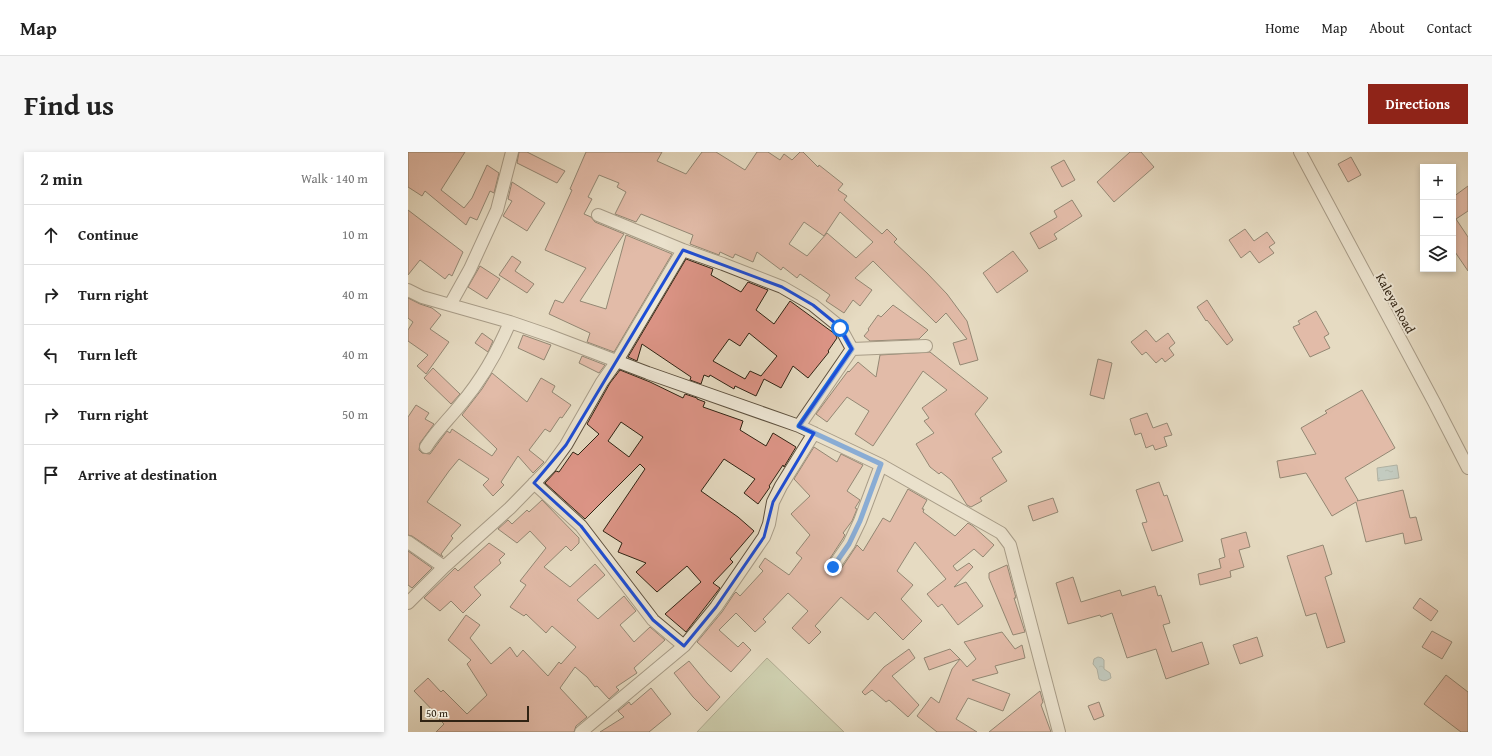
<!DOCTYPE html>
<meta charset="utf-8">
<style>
body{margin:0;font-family:"Gentium Book Plus",serif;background:#f6f6f6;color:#222}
.controls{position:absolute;right:12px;top:12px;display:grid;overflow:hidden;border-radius:0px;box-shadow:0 2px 6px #0003}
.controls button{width:36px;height:36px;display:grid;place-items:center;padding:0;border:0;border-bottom:1px solid #e0e0e0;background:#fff;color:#222;font:20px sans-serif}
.scale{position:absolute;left:12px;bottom:10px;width:109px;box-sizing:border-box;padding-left:4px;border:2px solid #302313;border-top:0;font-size:11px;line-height:14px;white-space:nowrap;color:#302313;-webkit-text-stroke:3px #efe8d7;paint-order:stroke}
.stop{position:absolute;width:12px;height:12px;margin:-9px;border:3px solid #1a73e8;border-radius:50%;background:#fff}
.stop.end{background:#1a73e8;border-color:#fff;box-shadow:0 1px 4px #0008}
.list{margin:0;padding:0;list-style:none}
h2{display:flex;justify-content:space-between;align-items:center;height:52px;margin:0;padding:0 16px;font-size:17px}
h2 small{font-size:13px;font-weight:400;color:#767676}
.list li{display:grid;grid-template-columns:26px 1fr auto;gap:12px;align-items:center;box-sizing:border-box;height:60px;padding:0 16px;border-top:1px solid #e0e0e0}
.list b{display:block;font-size:15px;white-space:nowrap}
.list em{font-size:13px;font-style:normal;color:#767676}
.icon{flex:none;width:22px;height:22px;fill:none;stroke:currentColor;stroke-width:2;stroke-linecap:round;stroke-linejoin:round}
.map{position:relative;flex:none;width:1060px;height:580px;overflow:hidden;border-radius:0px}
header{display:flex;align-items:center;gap:24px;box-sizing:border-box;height:56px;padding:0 20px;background:#fff;border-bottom:1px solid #e0e0e0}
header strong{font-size:19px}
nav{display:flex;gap:22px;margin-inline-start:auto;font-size:14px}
.intro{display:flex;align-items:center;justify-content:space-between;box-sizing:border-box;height:96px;padding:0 24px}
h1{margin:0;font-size:28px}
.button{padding:10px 18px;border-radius:0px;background:#8f2418;color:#fff;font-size:14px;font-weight:700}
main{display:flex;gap:24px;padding:0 24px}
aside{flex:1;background:#fff;border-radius:0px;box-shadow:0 2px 6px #0003}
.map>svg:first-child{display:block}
</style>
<header>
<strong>Map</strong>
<nav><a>Home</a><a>Map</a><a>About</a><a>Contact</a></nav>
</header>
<div class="intro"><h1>Find us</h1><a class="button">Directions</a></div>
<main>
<aside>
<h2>2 min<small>Walk · 140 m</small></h2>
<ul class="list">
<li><svg class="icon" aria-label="ahead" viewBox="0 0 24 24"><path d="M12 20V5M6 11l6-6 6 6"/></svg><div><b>Continue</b></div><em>10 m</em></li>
<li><svg class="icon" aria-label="right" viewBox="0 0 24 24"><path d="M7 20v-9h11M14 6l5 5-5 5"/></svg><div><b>Turn right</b></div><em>40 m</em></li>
<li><svg class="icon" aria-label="left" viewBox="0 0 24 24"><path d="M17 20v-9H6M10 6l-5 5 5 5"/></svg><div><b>Turn left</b></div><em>40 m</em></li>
<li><svg class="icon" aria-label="right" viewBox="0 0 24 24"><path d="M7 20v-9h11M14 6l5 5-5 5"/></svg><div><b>Turn right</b></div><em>50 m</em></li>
<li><svg class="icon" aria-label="arrive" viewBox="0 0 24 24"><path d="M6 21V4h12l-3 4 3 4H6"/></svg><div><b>Arrive at destination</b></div></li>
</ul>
</aside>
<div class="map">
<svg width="1060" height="580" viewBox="0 0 1060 580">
<defs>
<pattern id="water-ripples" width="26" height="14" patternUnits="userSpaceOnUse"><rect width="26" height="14" fill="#99b9bc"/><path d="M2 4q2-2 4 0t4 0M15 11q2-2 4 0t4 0" fill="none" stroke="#7d9698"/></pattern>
</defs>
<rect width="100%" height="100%" fill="#e6dbc2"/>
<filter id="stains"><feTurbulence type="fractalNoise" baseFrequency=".005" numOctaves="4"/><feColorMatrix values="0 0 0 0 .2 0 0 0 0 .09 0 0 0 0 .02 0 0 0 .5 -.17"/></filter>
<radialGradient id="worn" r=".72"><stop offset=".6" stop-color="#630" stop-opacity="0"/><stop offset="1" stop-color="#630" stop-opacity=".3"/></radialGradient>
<path fill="#b1c197" stroke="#707255" d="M359 506 436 580H289Z"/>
<path fill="url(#water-ripples)" stroke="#6f7d78" d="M989 313 991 326 970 329 969 316Z
M690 505 694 506 696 508V517L702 521 703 526C698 529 696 530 691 527L689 517 685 512 686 507Z"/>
<path fill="#dd9587" stroke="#302313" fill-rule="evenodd" d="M0 0H57L33 38 56 56 64 46 79 13 91 21 86 41 82 39 69 68 62 65 58 73 17 39 14 44 0 35Z
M111 0H119L157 19 149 31 109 11Z
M178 0H254L249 9 278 22 294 0H308L337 18 349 0H360L372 8 376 2 384 8 392 0H395L410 15 411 13 435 32 430 38 439 44 436 48 474 82 479 77 489 87 486 90 519 121 539 142 559 169 570 208 552 213 545 191 559 187 538 161 528 171 465 109 447 126 464 138 452 154 445 148 436 161 418 149 422 143 392 122 389 126 375 115 373 118 349 100 345 110 327 102 325 106 312 100 311 103 282 92 285 83 233 62 228 70 207 62 218 40 209 35 211 31 191 23 180 45 184 47 176 62 183 65 187 70 216 82 172 149 198 157 218 83 264 102 206 200 179 190 182 181 141 162 147 148 155 151 178 116 137 98 164 38 162 37ZM432 60 465 90 448 106 419 81 399 104 381 92 396 70 416 84Z
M722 0H733L746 15 706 50 689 30Z
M943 5 953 23 940 30 930 12Z
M656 8 667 28 654 35 643 15Z
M104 30 137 51 119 79 95 64 104 49 100 47Z
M1060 34V59L1048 67 1060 85V119L1045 97V45Z
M664 48 674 64 646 82 649 87 631 97 622 81 649 65 646 59Z
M0 58 55 100 44 124 41 122 37 127 12 108 0 123Z
M837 77 846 89 859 80 867 91 861 95 866 101 851 111 842 99 833 106 821 88Z
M605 99 620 119 589 141 575 121Z
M104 104 113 110 107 119 126 132 119 141 91 123Z
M278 107 305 117 303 123 333 140 340 130 360 138 348 158 366 172 382 149 427 182 429 186 420 199 421 200 400 226 385 214 373 236 356 227 348 244 327 234 326 237 302 223 301 225 296 223 293 232 282 228 283 225 234 192 229 209 220 205ZM341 181 369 204 353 224 342 219 337 227 305 209 321 187 332 194Z
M72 114 92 127 79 147 60 135Z
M0 146 12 152 24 156 33 163 22 177 41 190 18 222 9 214 20 203 0 189V178L5 170 0 166Z
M799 148 825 188 819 193 799 168 798 169 789 155Z
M485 153 520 178 511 187 462 189 456 184 461 178 460 177 470 163 473 165Z
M908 159 921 182 916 185 922 196 902 205 885 175 892 172 890 169Z
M738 178 748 190 760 181 767 191 761 196 766 203 757 210 754 206 748 211 738 200 734 203 723 190Z
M74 181 85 189 80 200 67 191Z
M115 183 143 193 136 208 110 196Z
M522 200 580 246 567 262 594 300 584 306 599 329 572 346 574 349 563 355 559 353 543 328 533 320 531 322 522 315 508 292 526 281 516 269 521 266 514 256 539 238 515 219 465 294 447 282 461 259 439 245 419 270 408 262 440 219 441 220 450 210 468 225 472 203Z
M174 204 197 213 191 221 171 211Z
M690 207 704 211 696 247 682 243Z
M25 216 52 242 43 252 16 226Z
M212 218 242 230 275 246 277 242 289 246V247L297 250 295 255 335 269 332 278 358 294 365 281 388 295 376 315 375 313 361 334 362 335 350 352 336 341 347 327 316 307 293 339 330 365 346 379 322 407 325 410 305 431 312 436 278 480 257 462 293 430 279 414 249 440 228 420 238 411 210 400 214 391 195 379 237 317 232 312 177 367 137 331 148 319 151 320 165 300 170 303 191 282 179 272 202 231ZM213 270 235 285 221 305 200 289Z
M84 221 119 250 133 226 147 234 144 240 163 253 154 266 152 265 142 280 137 277 121 298 136 310 125 321 110 304 93 330 96 333 85 344 75 333 81 327 51 307 41 319 19 350 53 373 43 384 45 386 33 402 35 405 4 384 0 383V265L8 253 21 261 17 267 26 272 12 291 11 298 14 301 22 302 39 279 42 281 44 277 84 304 89 297 54 263 74 237Z
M954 238 987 296 937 326 950 348 949 349 995 338 1002 366 1008 365 1014 388 997 392 995 381 958 390 948 350 924 364 898 321 872 326 869 309 908 302 893 276 919 261 917 259Z
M739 261 745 276 759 271 764 283 756 285 759 294 747 298 745 293 738 296 733 281 727 283 722 267Z
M406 295 429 310 433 302 455 313 439 339 452 348 447 356 449 357 444 369 435 381 437 383 434 388 419 411 418 418 420 421 425 422 431 420 449 393 455 399 475 366 482 370 500 337 519 348 514 357H516L515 360 547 384 560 371 565 374 586 393 575 405 566 397 545 414 549 419 561 411 565 415 546 435 558 430 575 454 550 473 534 452 530 455 519 442 538 427 507 390 489 419 505 433 493 447 514 469 495 488 467 460 460 468 433 445 407 474 413 480 401 492 384 476 400 459 380 441 355 467 358 470 347 480 328 461 311 478 330 495 335 490 343 498 323 520 289 490 314 460 326 442 328 440 332 444 355 419 351 415 357 406 381 423 394 406 388 401 402 383 383 362 402 344 386 327Z
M751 330 756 344 759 343 775 389 744 399 734 371 739 370 728 338Z
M645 346 650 360 625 369 620 354Z
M134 348 171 386V391L163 399 158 394 136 415 162 435 187 412 197 423 169 448 190 467 216 444 228 459 212 473 226 490 242 475 257 488 226 516 229 521 208 535 211 538 201 547 189 534 187 535 179 525 167 515 152 536 179 565 168 574 166 580H28L36 572 31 567 32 566 6 539 20 526 33 540 35 538 59 562 79 543 59 512 63 508 40 488 58 463 72 473 62 486 83 512 102 495 109 505 115 498 140 524 151 510 153 512 168 495 144 474 138 481 118 462 116 464 102 455 118 433 112 429 138 396 122 379 109 391 90 377 100 368 104 372 119 358 121 360Z
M838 380 842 395 831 398 836 415 822 419 823 425 792 433 790 422 813 416 811 407 817 405 813 387Z
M81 391 97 402 91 408 93 411 66 435 73 443 55 461 43 449 32 459 16 446 47 416 50 419Z
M915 393 924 422 917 425 937 490 919 496 908 461 898 464 879 404Z
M0 399 24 416 4 436 0 433Z
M599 413 608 446H606L617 480 605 483 581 426V421Z
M665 425 673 450 712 438 714 444 747 434 750 444 753 443 762 471 755 473 764 500 794 490 801 512 758 527 748 497 719 506 704 461 693 465 692 463 660 472 648 431Z
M1012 446 1030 459 1023 469 1005 456Z
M1024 479 1044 490 1034 507 1014 495Z
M594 480 607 497 614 493 617 506 587 514 590 521 564 528 602 542 595 559 560 546 548 567 569 580H529L509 564 523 545 531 551 544 517 552 507 559 515 568 507 556 490Z
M849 485 855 504 832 512 825 493Z
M501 497 507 506 484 524 511 553 500 565 481 548 478 550 464 538 457 543 454 540 476 515Z
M542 497 552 507 521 518 516 506Z
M281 509 299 531 312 545 299 559 285 545 266 521Z
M1038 523 1060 540V580H1053L1016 552Z
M243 536 263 562 241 580H192L216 565 210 559 221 550 223 553Z
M632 539 635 550 633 553 643 580H581Z
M691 550 696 564 686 568 680 554Z"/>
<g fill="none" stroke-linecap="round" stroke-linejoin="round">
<g stroke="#5e513f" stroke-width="14">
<path id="minor" d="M892 0 1026 250 1060 316
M190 63 275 98 315 112 374 135 405 153 432 175 444 197
M0 138 14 145 102 170 140 183 240 221 391 274 473 313 593 381 602 393 651 580
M42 153 62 117 89 58 104 0
M391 274 444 197 518 194
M18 295C28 279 41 267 53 252 75 226 89 201 102 170
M126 331 173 374 245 468 276 494
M0 390 36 415
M425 415 441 392 452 369 473 313
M0 451 36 415 102 356 142 315 158 293 194 230 209 209 275 98
M173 580 276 494 308 455 356 385 361 372 365 350 373 334 406 281"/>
</g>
<use href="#minor" stroke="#efe8d7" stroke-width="12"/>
</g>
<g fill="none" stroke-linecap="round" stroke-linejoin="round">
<path stroke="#1a73e8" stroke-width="5" d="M425 415 441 392 452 369 473 312 391 274 444 197 432 176"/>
</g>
<path d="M0 0H1060V580H0ZM275 98 374 135 405 153 432 175 444 197 391 274 406 281 365 350 356 385 308 455 276 494 245 468 173 374 126 331 158 293Z" fill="#e6dbc2" fill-opacity=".55" fill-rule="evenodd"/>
<path fill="none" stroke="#1d4ed8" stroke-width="3" stroke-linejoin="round" d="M275 98 374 135 405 153 432 175 444 197 391 274 406 281 365 350 356 385 308 455 276 494 245 468 173 374 126 331 158 293Z"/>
<g text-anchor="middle" stroke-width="4" stroke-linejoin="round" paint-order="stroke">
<g font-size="13" fill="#302313" stroke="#efe8d7">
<text transform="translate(988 151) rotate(61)" y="5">Kaleya Road</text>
</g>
</g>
<rect width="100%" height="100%" filter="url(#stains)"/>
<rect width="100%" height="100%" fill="url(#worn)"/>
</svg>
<div class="controls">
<button>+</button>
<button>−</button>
<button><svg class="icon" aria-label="layers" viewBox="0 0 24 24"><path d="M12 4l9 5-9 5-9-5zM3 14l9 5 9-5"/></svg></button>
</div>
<div class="scale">50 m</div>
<div class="stop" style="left:432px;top:176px"></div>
<div class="stop end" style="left:425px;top:415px"></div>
</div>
</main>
